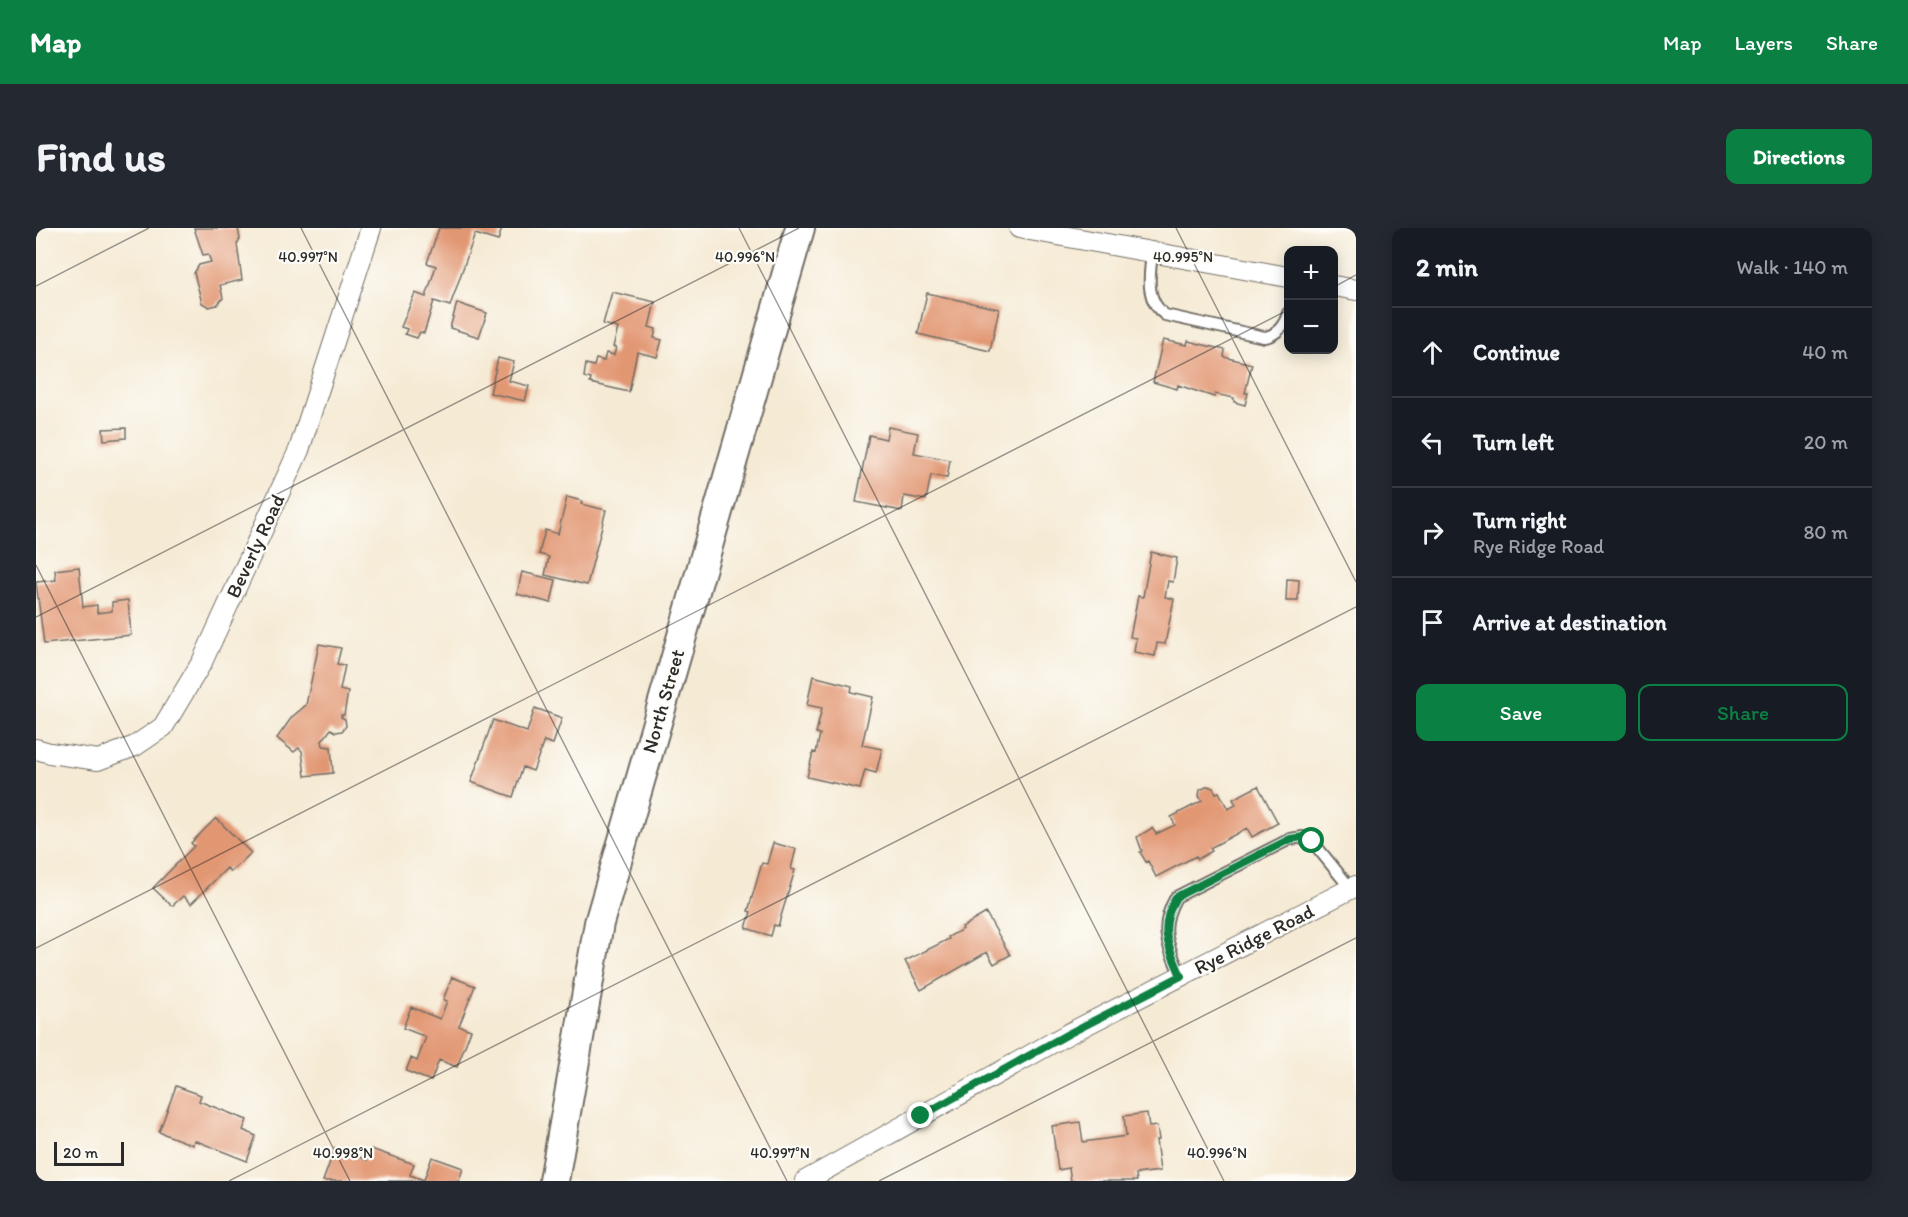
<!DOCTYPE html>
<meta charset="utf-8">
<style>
body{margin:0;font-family:Itim,sans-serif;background:#242831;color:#f1f3f6}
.controls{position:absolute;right:18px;top:18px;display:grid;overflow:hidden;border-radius:12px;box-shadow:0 3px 15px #0003}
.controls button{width:54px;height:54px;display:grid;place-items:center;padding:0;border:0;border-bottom:2px solid #363941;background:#171b24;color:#f1f3f6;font:30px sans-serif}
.scale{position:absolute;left:18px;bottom:15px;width:70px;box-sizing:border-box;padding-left:6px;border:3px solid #2b2b2b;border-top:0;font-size:16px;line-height:21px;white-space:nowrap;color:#2b2b2b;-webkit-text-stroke:4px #fdfcf7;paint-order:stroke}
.stop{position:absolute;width:18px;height:18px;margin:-14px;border:4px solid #0b8043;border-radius:50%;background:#fff}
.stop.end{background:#0b8043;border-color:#fff;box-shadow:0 2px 6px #0008}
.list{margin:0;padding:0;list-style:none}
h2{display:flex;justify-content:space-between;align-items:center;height:78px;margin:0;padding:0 24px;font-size:26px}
h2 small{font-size:20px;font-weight:400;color:#9ea1a6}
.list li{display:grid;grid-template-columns:39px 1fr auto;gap:18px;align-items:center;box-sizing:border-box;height:90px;padding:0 24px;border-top:2px solid #363941}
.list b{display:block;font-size:22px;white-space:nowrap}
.list p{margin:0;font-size:20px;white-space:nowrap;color:#9ea1a6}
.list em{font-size:20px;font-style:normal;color:#9ea1a6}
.actions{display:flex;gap:12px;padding:18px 24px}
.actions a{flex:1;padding:14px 0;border:2px solid #0b8043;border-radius:12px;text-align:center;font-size:21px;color:#0b8043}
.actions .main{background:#0b8043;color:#fff}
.icon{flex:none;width:33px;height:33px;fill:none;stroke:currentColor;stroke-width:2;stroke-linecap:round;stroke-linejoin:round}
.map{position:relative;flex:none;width:1320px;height:953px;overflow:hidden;border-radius:12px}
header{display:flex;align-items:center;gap:36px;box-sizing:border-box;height:84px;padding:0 30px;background:#0b8043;color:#fff}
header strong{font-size:28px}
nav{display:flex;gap:33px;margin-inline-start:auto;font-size:21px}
.intro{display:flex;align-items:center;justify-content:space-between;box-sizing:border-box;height:144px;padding:0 36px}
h1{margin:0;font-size:42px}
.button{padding:15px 27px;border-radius:12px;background:#0b8043;color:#fff;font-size:21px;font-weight:700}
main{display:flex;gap:36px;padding:0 36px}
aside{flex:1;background:#171b24;border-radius:12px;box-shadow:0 3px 15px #0003}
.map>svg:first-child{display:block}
</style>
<header>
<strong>Map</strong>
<nav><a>Map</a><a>Layers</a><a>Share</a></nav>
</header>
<div class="intro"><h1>Find us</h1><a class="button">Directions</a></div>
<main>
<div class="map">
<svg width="1320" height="953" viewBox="0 0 1320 953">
<rect width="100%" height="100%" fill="#fdfcf7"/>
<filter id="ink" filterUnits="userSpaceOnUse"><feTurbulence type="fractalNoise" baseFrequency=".0167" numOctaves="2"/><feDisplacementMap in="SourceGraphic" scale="12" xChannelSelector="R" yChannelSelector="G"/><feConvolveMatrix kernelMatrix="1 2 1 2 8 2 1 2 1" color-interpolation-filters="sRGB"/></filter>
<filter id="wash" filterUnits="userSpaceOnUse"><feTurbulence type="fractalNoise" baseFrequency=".008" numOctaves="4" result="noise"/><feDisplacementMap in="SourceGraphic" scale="24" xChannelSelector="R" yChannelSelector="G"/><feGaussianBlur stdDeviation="1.35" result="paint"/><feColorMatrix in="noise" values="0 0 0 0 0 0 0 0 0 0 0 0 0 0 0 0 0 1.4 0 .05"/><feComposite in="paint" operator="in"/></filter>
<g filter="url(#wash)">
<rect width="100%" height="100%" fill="#f5ead4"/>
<g id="blocks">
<path fill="#e29773" d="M158 0H202L204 11 201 16 206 52 184 57 187 70 181 77 173 79 166 75 158 45 163 37 175 34 172 26 167 27Z
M403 0H466L462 13 439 6 414 78 398 73 388 105 384 104 381 110 369 106 371 101 365 99 379 65 390 69 400 38 391 35Z
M576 64 619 74 613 99 620 101 618 110 626 112 621 129 601 124 593 164 554 155 555 151 548 149 550 136 558 138 560 131 568 133 570 125 578 127 580 119H577L582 100 567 96Z
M891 65 963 81 954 123 882 106Z
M421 75 451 85 443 109 414 100Z
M1127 112 1151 117 1152 113 1189 122 1188 129 1216 136 1209 165H1212L1209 177 1198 174V170L1179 166 1178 169 1142 157 1141 161 1117 154Z
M462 130 478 134 473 153 493 158 489 173 454 165Z
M852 199 882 205 878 225 914 232 911 250 895 247 890 272 868 268 866 283 820 274 833 207 850 211Z
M90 200V210L68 212 67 201Z
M531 269 546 273 545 276 570 282 551 357 509 347 513 329 503 326 509 302 522 306Z
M1115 324 1141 330 1137 354 1132 353 1129 369 1138 371 1129 416 1121 415 1119 428 1098 424 1100 410 1094 409 1102 368 1107 369Z
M43 339 47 379 61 377V385L76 383V374L92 372 95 407 8 416 0 354 20 352 19 342Z
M486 344 520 352 515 375 481 366Z
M1251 351 1263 352 1262 373H1250Z
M283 416 305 420 301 436 309 437 304 462 312 464 308 487H305V489L309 491 310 498 306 503 300 504 295 501 286 513 287 518 295 519 297 545 269 548 266 523 263 520 258 524 241 510 256 489 270 477Z
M777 448 816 458 815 464 837 469 826 517 846 521 840 545 829 542 824 561 771 549 777 524 780 525 784 506 780 505 786 480 771 477Z
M499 480 526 490 517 516 508 513 497 543 487 539 477 569 435 554 457 492 491 504Z
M1172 558 1177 560 1180 565 1183 564 1192 581 1200 577 1197 571 1222 558 1242 595 1216 609 1211 600 1174 620 1176 623 1162 631 1160 628 1120 649 1112 633 1110 634 1104 624 1106 623 1101 609 1116 600 1120 606 1139 597 1135 589 1166 573 1163 568 1164 562Z
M180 590 215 625 195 644 191 640 155 676 147 668 136 678 117 660 158 618 155 615Z
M737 615 760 621 755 641 759 642 742 698 738 697 735 708 710 700 715 684 712 683 726 635 731 636Z
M950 685 974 727 958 736 951 724 885 762 869 733 913 711 912 709 927 701 926 699Z
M416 749 439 758 423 798 435 802 421 839 403 832 395 853 370 843 375 830 381 833 390 809 367 800 375 779 404 791 411 773 407 772Z
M140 858 165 867 163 873 211 892 207 902 220 908 211 933 158 912 157 917 123 904Z
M1111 885 1113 899 1121 898 1123 912H1120L1124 943 1100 946 1101 953H1035L1033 940 1022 942 1016 898 1044 894 1047 914 1090 908 1088 888Z
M299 920 331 932 335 921 378 936 374 947 388 952 396 929 427 940 423 953H287Z"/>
</g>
</g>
<g filter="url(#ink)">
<use href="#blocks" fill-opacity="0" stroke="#726e66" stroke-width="1.5"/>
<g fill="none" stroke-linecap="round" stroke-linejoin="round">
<g stroke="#726e66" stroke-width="14">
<path id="service" d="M1116 24C1114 47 1108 71 1129 87L1228 109C1240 108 1249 97 1252 85
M1145 748C1132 717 1122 701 1140 669L1254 611 1267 609 1276 613 1315 661"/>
</g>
<g stroke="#726e66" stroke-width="22">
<path id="minor" d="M983 0 1252 49
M1298 58 1320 62
M0 521 14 525 62 532 99 518 127 499 166 434 263 222 335 0
M769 953 1032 806 1320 658"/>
</g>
<g stroke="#726e66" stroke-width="32">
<path id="secondary" d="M518 953 563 695 764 0"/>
</g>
<use href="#service" stroke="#fff" stroke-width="10"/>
<use href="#minor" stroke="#fff" stroke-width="20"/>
<use href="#secondary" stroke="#fff" stroke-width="28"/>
</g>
</g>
<g fill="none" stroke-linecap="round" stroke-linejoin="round" filter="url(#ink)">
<path stroke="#0b8043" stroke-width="8" d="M885 888 1032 806 1145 748C1132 717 1122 701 1140 669L1254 611 1267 609 1276 613"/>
</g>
<path fill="none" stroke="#2b2b2b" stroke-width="1.5" stroke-opacity="0.45" d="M265 0 751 953M703 0 1188 953M1140 0 1320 354M0 58 113 0M1298 59 1320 47M0 337 314 953M0 389 763 0M0 720 1252 82M193 953 1320 379M843 953 1320 710"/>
<g text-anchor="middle" stroke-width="4.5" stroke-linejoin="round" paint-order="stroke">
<g font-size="20" fill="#2b2b2b" stroke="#fdfcf7">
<text transform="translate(219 318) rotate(-65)" y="7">Beverly Road</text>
<text transform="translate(627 473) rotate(-74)" y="7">North Street</text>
<text transform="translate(1218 711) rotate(-27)" y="7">Rye Ridge Road</text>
</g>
</g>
<g font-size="15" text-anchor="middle" fill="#2b2b2b" stroke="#fdfcf7" stroke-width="4.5" stroke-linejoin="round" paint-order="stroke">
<text x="272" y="34">40.997°N</text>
<text x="709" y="34">40.996°N</text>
<text x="1147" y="34">40.995°N</text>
<text x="307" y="930">40.998°N</text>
<text x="744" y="930">40.997°N</text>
<text x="1181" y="930">40.996°N</text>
</g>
</svg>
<div class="controls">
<button>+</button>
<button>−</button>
</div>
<div class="scale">20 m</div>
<div class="stop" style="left:1276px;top:613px"></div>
<div class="stop end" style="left:885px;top:888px"></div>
</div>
<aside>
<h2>2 min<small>Walk · 140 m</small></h2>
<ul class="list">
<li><svg class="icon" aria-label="ahead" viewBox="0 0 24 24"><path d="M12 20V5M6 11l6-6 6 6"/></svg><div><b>Continue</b></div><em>40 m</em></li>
<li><svg class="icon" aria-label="left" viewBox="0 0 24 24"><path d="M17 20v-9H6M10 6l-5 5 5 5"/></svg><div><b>Turn left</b></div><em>20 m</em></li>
<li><svg class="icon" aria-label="right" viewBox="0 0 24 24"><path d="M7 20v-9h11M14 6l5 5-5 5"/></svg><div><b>Turn right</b><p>Rye Ridge Road</p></div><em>80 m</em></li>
<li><svg class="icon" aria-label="arrive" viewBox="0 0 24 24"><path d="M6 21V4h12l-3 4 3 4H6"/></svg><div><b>Arrive at destination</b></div></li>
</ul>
<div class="actions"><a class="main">Save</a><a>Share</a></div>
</aside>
</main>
